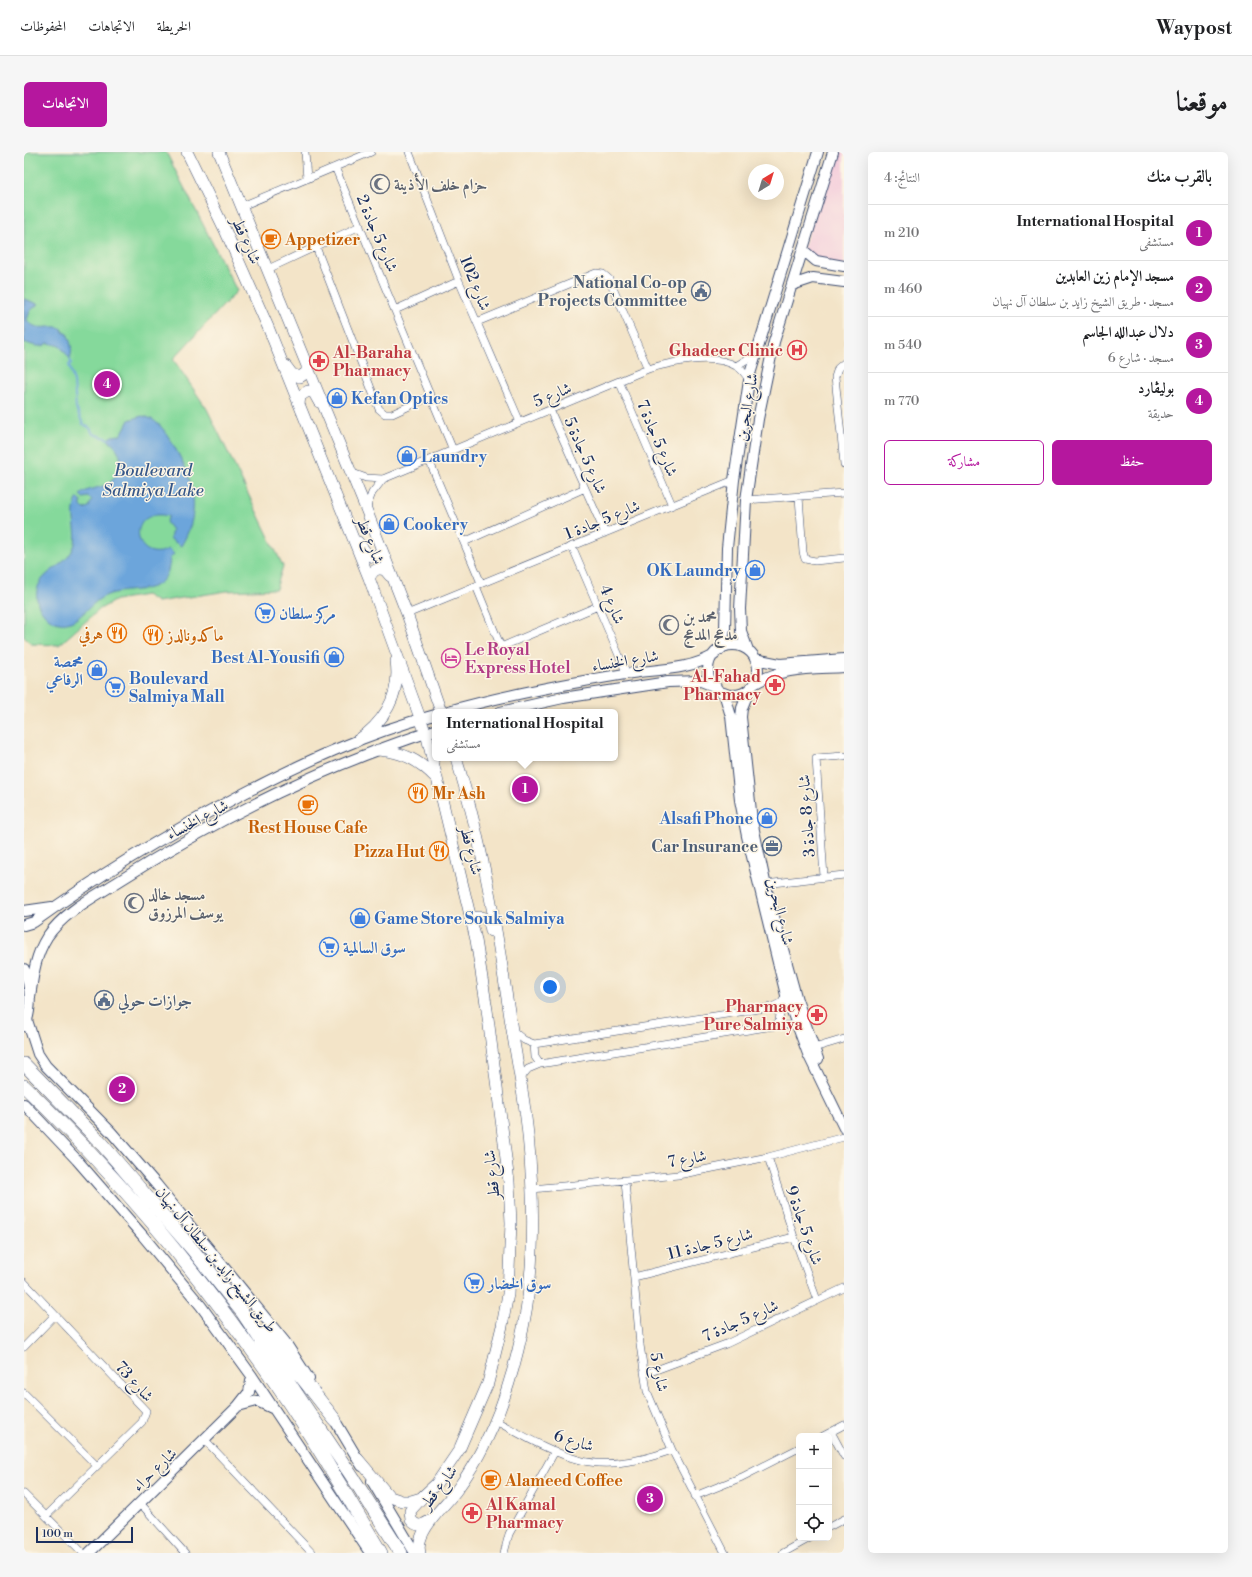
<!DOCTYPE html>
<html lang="ar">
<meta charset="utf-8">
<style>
body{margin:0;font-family:"Libre Bodoni",Amiri,serif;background:#f6f6f6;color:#202124;direction:rtl}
.controls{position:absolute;right:12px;bottom:12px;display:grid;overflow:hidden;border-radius:6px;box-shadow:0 4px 16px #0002}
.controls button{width:36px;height:36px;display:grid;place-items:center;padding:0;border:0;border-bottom:1px solid #e0e0e0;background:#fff;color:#202124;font:20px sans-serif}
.compass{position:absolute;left:724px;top:12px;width:36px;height:36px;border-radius:50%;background:#fff;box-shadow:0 4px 16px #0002;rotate:38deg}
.scale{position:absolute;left:12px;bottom:10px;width:97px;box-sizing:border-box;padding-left:4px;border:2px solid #1b2f5e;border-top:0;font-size:11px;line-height:14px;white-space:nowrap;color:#1b2f5e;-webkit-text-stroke:3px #fcf5e5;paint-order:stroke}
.you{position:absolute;left:526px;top:835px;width:14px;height:14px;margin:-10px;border:3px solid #fff;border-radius:50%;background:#1a73e8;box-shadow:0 0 0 6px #1a73e833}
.badge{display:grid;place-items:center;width:26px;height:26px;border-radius:50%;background:#b5179e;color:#fff;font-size:13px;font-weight:700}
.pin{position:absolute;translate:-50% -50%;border:2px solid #fff;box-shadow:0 1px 4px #0006}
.popup{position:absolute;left:408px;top:557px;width:186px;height:52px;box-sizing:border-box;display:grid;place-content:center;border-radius:6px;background:#fff;filter:drop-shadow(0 1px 3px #0005);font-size:13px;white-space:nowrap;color:#757577}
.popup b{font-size:15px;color:#202124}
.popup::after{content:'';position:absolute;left:50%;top:100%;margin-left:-8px;border:8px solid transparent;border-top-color:#fff}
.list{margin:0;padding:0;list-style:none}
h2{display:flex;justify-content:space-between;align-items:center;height:52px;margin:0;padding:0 16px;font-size:17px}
h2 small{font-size:13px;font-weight:400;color:#757577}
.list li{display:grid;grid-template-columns:26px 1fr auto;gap:12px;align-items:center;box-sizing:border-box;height:56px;padding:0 16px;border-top:1px solid #e0e0e0}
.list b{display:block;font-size:15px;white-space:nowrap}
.list p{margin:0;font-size:13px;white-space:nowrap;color:#757577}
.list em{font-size:13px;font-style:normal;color:#757577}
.actions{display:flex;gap:8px;padding:12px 16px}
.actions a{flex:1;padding:9px 0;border:1px solid #b5179e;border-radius:6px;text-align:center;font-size:14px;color:#b5179e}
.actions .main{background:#b5179e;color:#fff}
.icon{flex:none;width:22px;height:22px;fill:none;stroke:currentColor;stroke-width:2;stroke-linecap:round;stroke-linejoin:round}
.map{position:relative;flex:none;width:820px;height:1401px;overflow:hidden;direction:ltr;border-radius:6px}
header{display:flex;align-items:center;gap:24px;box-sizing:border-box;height:56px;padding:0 20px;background:#fff;border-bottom:1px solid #e0e0e0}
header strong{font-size:19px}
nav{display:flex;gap:22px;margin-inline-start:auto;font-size:14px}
.intro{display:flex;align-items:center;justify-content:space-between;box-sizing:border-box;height:96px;padding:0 24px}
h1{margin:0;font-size:28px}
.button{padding:10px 18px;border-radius:6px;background:#b5179e;color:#fff;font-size:14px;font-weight:700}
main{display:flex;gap:24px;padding:0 24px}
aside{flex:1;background:#fff;border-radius:6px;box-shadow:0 4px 16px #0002}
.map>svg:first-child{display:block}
</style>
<header>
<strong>Waypost</strong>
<nav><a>الخريطة</a><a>الاتجاهات</a><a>المحفوظات</a></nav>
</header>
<div class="intro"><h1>موقعنا</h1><a class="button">الاتجاهات</a></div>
<main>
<aside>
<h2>بالقرب منك<small>النتائج: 4</small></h2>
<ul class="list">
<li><span class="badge">1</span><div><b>International Hospital</b><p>مستشفى</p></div><em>210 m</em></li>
<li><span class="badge">2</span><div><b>مسجد الإمام زين العابدين</b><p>مسجد · طريق الشيخ زايد بن سلطان آل نهيان</p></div><em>460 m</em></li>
<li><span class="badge">3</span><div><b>دلال عبدالله الجاسم</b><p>مسجد · شارع 6</p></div><em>540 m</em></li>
<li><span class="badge">4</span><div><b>بوليڤارد</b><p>حديقة</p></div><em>770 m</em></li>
</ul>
<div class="actions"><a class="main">حفظ</a><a>مشاركة</a></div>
</aside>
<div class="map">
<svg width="820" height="1401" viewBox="0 0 820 1401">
<rect width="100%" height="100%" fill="#fcf5e5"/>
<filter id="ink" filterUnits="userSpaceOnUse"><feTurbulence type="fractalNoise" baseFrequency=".025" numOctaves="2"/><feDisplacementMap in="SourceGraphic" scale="8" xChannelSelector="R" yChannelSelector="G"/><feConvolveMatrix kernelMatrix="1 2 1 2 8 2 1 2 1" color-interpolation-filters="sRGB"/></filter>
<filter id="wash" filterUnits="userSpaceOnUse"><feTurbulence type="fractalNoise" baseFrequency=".012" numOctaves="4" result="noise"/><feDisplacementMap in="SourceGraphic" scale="16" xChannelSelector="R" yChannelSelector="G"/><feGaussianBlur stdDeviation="0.9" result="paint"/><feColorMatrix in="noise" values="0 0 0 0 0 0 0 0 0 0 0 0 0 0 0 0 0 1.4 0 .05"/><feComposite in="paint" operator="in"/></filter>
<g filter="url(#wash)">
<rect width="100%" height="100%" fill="#f3e4c8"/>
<path fill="#f4cfdc" d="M811 0H820V114L792 109 779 98Z"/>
<path fill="#85d99b" stroke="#50847c" d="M0 0H142L213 139 149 207 183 257 259 414 252 437 203 439 133 450 122 443 92 448 76 457 35 493 7 492 0 485Z"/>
<path fill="#6ca5db" stroke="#446a9c" d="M0 147 14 152 6 159 3 168C13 181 24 172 37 176L40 181H43C47 191 49 197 46 207L36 194 24 191C17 197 8 193 0 190Z
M118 264C132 266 140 277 147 289 168 324 180 356 157 394L146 387 148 378 142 370 145 364C100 354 109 415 145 397L150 402 146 406C144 449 107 432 81 444 62 452 50 484 24 466 19 461 14 455 13 448 9 421 38 418 48 399 58 382 43 363 54 346L57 349V354L60 357 65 355 68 348 64 345 59 346 56 343C63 337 70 337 79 334 92 330 100 314 95 301 93 296 89 292 85 289V286L88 284 97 283 105 268Z"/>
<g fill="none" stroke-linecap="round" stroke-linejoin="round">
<path stroke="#6ca5db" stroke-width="2" d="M46 207 47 211 45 213 50 230 52 256 59 272 66 276 69 282 85 287"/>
</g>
</g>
<g filter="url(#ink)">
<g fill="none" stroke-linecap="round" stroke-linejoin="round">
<g stroke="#3b4a6e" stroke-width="8">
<path id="street" d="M281 0 283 27
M385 0 435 129 496 270
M311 15 429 298
M218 54 347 0
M292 95 355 257 361 262H368L407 244
M244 117 336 74
M371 158 435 129
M453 170 572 121 579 122 585 127 624 217
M820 211 814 216 811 225 820 312
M712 214 732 202
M595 229 648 353
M526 258 581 381
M405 308 457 431
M326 320 342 326 359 327 624 217C647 210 690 201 712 214 718 217 722 223 725 228
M775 345 779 400 781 407 791 409 820 406
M722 348 820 341
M342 357 348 341 359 327
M440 390 561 336
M548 394 603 522
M452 434 477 495 574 454
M383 462 710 328
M800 725 792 606 820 604
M741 732 820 723
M748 855 756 862 755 869 750 874
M489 879 500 888 510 892 748 855 758 850 762 843
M510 892 511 905 516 912
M790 896 820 887
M496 927 504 917 516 912 755 873H769L775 877
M744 1005 770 1085 793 1148
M601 1029 616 1193 623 1239 648 1298 701 1401
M508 1037 654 1023 744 1005 820 985
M610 1125 770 1085
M0 1130 122 1259 118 1270 22 1364
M0 1195 30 1164
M621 1222 702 1192 820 1136
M0 1241 72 1313
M472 1269C498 1283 526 1300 555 1308 585 1316 620 1308 648 1298
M807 1280 820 1304
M799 1284 820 1273
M181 1288 288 1401
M0 1342 59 1401
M671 1344 718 1325 775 1296
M116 1351 161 1401
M805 1375 820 1367
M480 1401 485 1382 531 1299
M759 1401 786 1386"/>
</g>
<g stroke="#3b4a6e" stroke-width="12">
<path id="secondary" d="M779 98 792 109 820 114
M768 133 789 126 820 130
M684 518a25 25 0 1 1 50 0a25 25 0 1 1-50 0Z
M697 497 701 477 703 396 710 328 726 222 794 0
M724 498 717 479 716 457 722 348 734 267 750 190 809 0
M731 507 756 512 820 507
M730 532C757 515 789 517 820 515
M726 536 718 556 717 565 728 669 743 739 773 848 794 907
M700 541 707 564 716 648 723 684 762 843 784 902 820 976
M421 560C480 543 540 532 601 522 630 517 664 519 690 503
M476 560 539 546 644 530 677 529 692 535
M0 759 28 755
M0 773 10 770C75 723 143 682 213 645 276 612 342 581 411 563
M0 817C7 835 8 856 1 874
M6 845C9 824 11 804 23 785 39 761 68 746 92 731 190 668 300 614 411 578
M3 868 14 902 22 914 87 980 132 1032 261 1190 285 1227
M0 952 53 1008 119 1084 177 1154 228 1224 346 1401
M214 1254 233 1249 248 1256
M307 1262 338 1314
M348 1329 391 1401
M65 1401 214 1254 225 1240 228 1224"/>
</g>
<g stroke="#3b4a6e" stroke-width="12">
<path id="primary" d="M163 0 201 78 244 175 345 426 403 585 452 788 463 858 485 1030 487 1071 484 1142 478 1174 464 1231 435 1298 412 1332 397 1346 387 1349H378L366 1345 334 1307
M195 0 342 357 383 462 417 560
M262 214 268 222 276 225 283 220V214
M275 252 276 244 284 239 290 241 295 250
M334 390 343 402 349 405 356 401 357 397
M345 426C349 419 352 415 361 418L366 424
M333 589C360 570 377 543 372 509
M354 598C379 600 395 608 412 626
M446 766C459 763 465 765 467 779
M397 1347 386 1359 387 1368C394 1377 401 1372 408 1367
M396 1401C390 1380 420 1355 432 1339 463 1297 482 1248 494 1198 512 1129 511 1053 504 983 500 941 491 900 485 859 472 774 458 688 432 606"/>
</g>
<g stroke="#3b4a6e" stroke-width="14">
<path id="highway" d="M0 912 76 990 168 1097 218 1160 333 1332 377 1401
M0 934C88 1019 167 1112 238 1212 281 1272 319 1337 357 1401
M240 1181 257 1199 311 1268"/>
</g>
<use href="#street" stroke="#fff" stroke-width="7"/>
<use href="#secondary" stroke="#fff" stroke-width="10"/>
<use href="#primary" stroke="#fff" stroke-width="11"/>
<use href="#highway" stroke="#fff" stroke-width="13"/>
</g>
</g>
<defs>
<g id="mosque-ring" transform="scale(1)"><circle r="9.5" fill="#fcf5e5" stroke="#6b7280" stroke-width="1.5"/><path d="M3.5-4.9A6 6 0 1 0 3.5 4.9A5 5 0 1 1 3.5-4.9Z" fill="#6b7280"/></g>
<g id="cafe-ring" transform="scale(1)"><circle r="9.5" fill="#fcf5e5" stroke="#e8710a" stroke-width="1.5"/><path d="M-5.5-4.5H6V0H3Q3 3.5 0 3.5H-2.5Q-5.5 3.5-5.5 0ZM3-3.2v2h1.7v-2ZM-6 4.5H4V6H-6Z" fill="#e8710a"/></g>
<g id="civic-ring" transform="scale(1)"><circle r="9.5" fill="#fcf5e5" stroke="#5c6f8a" stroke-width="1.5"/><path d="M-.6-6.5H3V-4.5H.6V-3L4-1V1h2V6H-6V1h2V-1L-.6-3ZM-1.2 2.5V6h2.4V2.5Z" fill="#5c6f8a"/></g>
<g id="hospital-ring" transform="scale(1)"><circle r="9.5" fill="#fcf5e5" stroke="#e0444e" stroke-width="1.5"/><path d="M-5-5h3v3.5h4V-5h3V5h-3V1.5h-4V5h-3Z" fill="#e0444e"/></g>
<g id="pharmacy-ring" transform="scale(1)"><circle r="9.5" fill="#fcf5e5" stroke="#e0444e" stroke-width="1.5"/><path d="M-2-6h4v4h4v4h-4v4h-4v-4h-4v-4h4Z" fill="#e0444e"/></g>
<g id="shop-ring" transform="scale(1)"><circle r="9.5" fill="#fcf5e5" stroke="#3f7fe0" stroke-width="1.5"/><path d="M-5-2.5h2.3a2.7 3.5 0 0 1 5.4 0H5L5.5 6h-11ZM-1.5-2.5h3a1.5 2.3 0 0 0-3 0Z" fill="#3f7fe0"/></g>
<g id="supermarket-ring" transform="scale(1)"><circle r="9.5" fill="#fcf5e5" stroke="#3f7fe0" stroke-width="1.5"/><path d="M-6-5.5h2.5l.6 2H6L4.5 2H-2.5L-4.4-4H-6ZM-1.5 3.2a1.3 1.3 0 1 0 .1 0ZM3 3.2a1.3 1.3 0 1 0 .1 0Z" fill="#3f7fe0"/></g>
<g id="restaurant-ring" transform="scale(1)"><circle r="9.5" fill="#fcf5e5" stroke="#e8710a" stroke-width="1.5"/><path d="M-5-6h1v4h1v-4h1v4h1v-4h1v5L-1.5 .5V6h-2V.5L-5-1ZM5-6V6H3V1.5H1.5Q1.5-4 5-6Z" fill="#e8710a"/></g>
<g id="hotel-ring" transform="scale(1)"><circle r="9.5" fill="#fcf5e5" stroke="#d1479c" stroke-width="1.5"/><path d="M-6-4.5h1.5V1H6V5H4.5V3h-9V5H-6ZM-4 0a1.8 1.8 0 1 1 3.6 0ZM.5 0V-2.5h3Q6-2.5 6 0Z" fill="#d1479c"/></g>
<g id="office-ring" transform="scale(1)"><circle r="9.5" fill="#fcf5e5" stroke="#5c6f8a" stroke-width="1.5"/><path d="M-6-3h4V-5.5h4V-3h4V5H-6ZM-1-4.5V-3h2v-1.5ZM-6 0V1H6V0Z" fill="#5c6f8a"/></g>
</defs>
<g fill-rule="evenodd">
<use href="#mosque-ring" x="356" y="32"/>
<use href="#cafe-ring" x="247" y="87"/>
<use href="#civic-ring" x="677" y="139"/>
<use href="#hospital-ring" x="773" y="198"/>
<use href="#pharmacy-ring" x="295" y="209"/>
<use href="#shop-ring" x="313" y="246"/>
<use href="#shop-ring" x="383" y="304"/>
<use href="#shop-ring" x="365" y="372"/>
<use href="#shop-ring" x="731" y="418"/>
<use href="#supermarket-ring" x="241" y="461"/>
<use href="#mosque-ring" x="645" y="473"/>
<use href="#restaurant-ring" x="93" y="481"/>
<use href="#restaurant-ring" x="129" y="483"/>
<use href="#shop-ring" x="310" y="505"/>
<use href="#hotel-ring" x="427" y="506"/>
<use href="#shop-ring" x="73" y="518"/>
<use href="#pharmacy-ring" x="751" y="533"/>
<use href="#supermarket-ring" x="91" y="535"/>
<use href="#restaurant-ring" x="394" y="641"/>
<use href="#cafe-ring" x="284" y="653"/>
<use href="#shop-ring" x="743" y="666"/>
<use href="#office-ring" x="748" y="694"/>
<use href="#restaurant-ring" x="415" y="699"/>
<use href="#mosque-ring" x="110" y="751"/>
<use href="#shop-ring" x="336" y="766"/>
<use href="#supermarket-ring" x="305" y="795"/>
<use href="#civic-ring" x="80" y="848"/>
<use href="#pharmacy-ring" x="793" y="863"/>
<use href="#supermarket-ring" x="450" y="1131"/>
<use href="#cafe-ring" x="467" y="1328"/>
<use href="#pharmacy-ring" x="448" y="1361"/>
</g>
<g text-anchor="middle" stroke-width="3" stroke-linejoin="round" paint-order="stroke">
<g font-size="16" font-weight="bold" fill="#5b616d" stroke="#fcf5e5" text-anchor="start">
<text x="370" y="38">حزام خلف الأذينة</text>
<text x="659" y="470">محمد بن<tspan x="659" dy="18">مدعج المدعج</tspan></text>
<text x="124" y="748">مسجد خالد<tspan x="124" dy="18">يوسف المرزوق</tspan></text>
</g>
<g font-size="16" fill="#1b2f5e" stroke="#fcf5e5">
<text transform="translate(354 81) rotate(67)" y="6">شارع 5 جادة 2</text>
<text transform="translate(223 88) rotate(66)" y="6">شارع قطر</text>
<text transform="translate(452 131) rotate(68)" y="6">شارع 102</text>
<text transform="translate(528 242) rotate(-23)" y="6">شارع 5</text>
<text transform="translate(722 255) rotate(-80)" y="6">شارع البحرين</text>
<text transform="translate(634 286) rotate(67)" y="6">شارع 5 جادة 7</text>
<text transform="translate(562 303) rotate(66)" y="6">شارع 5 جادة 5</text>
<text transform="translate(578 367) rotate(-22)" y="6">شارع 5 جادة 1</text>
<text transform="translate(347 388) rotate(68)" y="6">شارع قطر</text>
<text transform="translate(589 452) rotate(67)" y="6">شارع 4</text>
<text transform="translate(601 508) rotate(-9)" y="6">شارع الخنساء</text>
<text transform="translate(782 664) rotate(-94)" y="6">شارع 8 جادة 3</text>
<text transform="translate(173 667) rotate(-28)" y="6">شارع الخنساء</text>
<text transform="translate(448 698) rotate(76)" y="6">شارع قطر</text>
<text transform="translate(757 759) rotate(76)" y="6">شارع البحرين</text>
<text transform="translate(663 1006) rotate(-10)" y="6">شارع 7</text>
<text transform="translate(467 1023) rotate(-96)" y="6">شارع قطر</text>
<text transform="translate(781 1073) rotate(71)" y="6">شارع 5 جادة 9</text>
<text transform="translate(686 1091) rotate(-14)" y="6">شارع 5 جادة 11</text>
<text transform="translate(193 1107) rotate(51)" y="6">طريق الشيخ زايد بن سلطان آل نهيان</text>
<text transform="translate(716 1168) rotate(-24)" y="6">شارع 5 جادة 7</text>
<text transform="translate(636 1220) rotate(79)" y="6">شارع 5</text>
<text transform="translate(111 1229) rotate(48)" y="6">شارع 73</text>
<text transform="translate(550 1288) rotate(17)" y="6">شارع 6</text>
<text transform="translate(130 1317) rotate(-44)" y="6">شارع حراء</text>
<text transform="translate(414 1335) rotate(-53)" y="6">شارع قطر</text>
</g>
<g font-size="16" font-weight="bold" fill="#c56008" stroke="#fcf5e5" text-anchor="start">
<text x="261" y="93">Appetizer</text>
<text x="79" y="487" text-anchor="end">هرفي</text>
<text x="143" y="489">ماكدونالدز</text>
<text x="408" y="647">Mr Ash</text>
<text x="284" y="681" text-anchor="middle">Rest House Cafe</text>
<text x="401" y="705" text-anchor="end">Pizza Hut</text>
<text x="481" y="1334">Alameed Coffee</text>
</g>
<g font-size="16" font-weight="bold" fill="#4e5e75" stroke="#fcf5e5" text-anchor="end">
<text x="663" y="136">National Co-op<tspan x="663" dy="18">Projects Committee</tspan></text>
<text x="734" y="700">Car Insurance</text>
<text x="94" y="854" text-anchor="start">جوازات حولي</text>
</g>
<g font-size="16" font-weight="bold" fill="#be3a42" stroke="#fcf5e5" text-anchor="end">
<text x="759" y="204">Ghadeer Clinic</text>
<text x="309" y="206" text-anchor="start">Al-Baraha<tspan x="309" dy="18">Pharmacy</tspan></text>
<text x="737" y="530">Al-Fahad<tspan x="737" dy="18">Pharmacy</tspan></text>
<text x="779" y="860">Pharmacy<tspan x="779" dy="18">Pure Salmiya</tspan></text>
<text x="462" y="1358" text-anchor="start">Al Kamal<tspan x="462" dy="18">Pharmacy</tspan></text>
</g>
<g font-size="16" font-weight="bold" fill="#366cbe" stroke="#fcf5e5" text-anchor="start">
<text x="327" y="252">Kefan Optics</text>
<text x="397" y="310">Laundry</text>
<text x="379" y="378">Cookery</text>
<text x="717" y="424" text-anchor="end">OK Laundry</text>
<text x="255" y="467">مركز سلطان</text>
<text x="296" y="511" text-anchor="end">Best Al-Yousifi</text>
<text x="59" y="515" text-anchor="end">محمصة<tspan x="59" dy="18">الرفاعي</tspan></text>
<text x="105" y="532">Boulevard<tspan x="105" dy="18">Salmiya Mall</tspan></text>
<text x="729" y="672" text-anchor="end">Alsafi Phone</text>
<text x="350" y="772">Game Store Souk Salmiya</text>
<text x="319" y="801">سوق السالمية</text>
<text x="464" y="1137">سوق الخضار</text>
</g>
<g font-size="16" font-weight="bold" fill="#b23c85" stroke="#fcf5e5" text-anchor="start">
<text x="441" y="503">Le Royal<tspan x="441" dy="18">Express Hotel</tspan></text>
</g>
<g font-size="17" font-style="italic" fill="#37588a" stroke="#fcf5e5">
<text x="129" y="324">Boulevard<tspan x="129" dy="20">Salmiya Lake</tspan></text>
</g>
</g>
</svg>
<div class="controls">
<button>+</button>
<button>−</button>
<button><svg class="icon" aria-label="locate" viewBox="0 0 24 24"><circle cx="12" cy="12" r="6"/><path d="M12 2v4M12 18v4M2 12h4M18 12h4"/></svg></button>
</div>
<svg class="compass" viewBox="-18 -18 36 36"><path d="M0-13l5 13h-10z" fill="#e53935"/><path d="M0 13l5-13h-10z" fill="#757577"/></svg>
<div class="scale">100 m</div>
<div class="you"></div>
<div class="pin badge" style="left:501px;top:637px">1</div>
<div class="popup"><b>International Hospital</b>مستشفى</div>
<div class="pin badge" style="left:98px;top:937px">2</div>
<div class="pin badge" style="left:626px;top:1347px">3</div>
<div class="pin badge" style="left:83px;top:232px">4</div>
</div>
</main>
